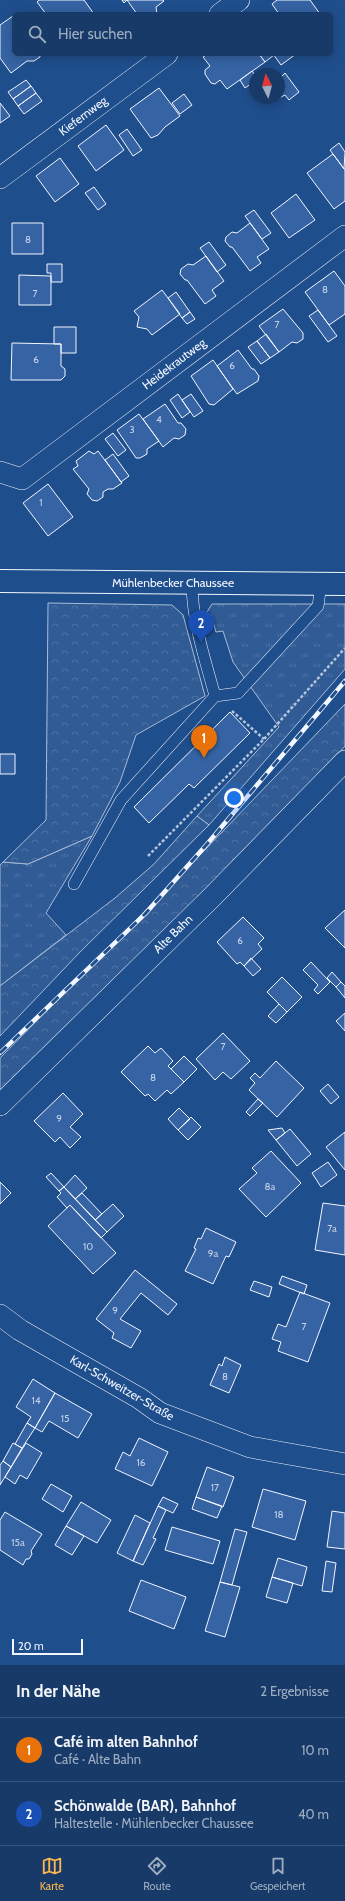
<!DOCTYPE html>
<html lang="de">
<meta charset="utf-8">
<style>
body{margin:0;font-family:Cabin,sans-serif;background:#20416f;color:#f1f3f6}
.compass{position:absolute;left:249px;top:68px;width:36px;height:36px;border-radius:50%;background:#173a69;box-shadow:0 2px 10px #0003;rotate:354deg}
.scale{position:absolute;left:12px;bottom:10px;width:71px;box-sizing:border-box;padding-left:4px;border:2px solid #f2f6ff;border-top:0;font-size:11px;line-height:14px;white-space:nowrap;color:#f2f6ff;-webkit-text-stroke:3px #1f4e8c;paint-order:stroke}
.you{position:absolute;left:234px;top:798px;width:14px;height:14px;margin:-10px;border:3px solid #fff;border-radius:50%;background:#1a73e8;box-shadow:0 0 0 6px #1a73e833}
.badge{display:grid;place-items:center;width:26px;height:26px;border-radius:50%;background:#ffb74d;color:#fff;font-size:13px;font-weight:700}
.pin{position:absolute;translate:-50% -33px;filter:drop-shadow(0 1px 2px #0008)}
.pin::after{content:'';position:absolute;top:21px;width:14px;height:12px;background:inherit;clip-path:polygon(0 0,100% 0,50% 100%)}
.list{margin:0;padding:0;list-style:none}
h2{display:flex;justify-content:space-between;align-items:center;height:52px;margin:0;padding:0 16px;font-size:17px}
h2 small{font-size:13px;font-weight:400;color:#9eadc0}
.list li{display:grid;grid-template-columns:26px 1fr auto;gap:12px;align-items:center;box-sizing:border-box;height:64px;padding:0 16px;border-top:1px solid #36547d}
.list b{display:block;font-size:15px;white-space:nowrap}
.list p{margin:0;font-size:13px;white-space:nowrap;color:#9eadc0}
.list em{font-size:13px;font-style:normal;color:#9eadc0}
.icon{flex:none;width:22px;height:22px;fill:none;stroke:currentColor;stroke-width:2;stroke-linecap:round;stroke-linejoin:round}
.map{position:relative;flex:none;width:345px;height:1665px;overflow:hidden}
.search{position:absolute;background:#173a69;box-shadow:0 2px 10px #0003;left:12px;right:12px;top:12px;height:44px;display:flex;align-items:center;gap:10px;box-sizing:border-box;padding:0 14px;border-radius:6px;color:#9eadc0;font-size:15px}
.sheet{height:180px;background:#173a69}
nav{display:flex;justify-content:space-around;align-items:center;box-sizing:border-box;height:56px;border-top:1px solid #36547d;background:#173a69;font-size:11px;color:#9eadc0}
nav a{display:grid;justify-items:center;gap:2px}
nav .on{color:#ffb74d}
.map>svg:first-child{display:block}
</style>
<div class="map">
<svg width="345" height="1665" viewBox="0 0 345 1665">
<defs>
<pattern id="grass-tufts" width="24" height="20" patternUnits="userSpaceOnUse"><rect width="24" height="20" fill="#305b95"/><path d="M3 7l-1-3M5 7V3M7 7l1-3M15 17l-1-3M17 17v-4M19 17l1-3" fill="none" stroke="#4e73a5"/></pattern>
<pattern id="forest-crowns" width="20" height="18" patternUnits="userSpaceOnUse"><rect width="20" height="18" fill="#305b95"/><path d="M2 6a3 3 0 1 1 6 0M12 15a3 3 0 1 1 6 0" fill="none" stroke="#4e73a5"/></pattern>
</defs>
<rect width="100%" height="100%" fill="#1f4e8c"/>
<path fill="url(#grass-tufts)" stroke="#a8bbd7" d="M212 604H345V669L209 825 197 816 279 727 233 662 223 631 216 632 211 615H205Z
M92 836 46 913 66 935 0 986V865L3 862 28 864Z"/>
<path fill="url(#forest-crowns)" stroke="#a8bbd7" d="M48 603 172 605 183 615 205 696 136 735 120 782 92 836 28 864 3 862 46 820Z
M345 704V746L234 870 0 1098V1058L200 855Z
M197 816 209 825 82 950 0 1036V986L115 898 154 864Z"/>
<path fill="#3563a3" stroke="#f2f6ff" d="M39 0H84L94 14H46L37 2Z
M122 0H163L164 1 156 7 157 14H137L127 0 124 3Z
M277 0H310L320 14H279L272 4Z
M13 16 14 54H40V57L34 61H27L11 73 0 58V25Z
M208 54H259L265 62 227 89 220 80 215 84 211 83 205 74V70L210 66 203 57Z
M259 54H273L274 55 265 62Z
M273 54H296L281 65Z
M252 71 255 75V81L245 88 240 80Z
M285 73 299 92 289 100 285 95 279 98V79Z
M26 80 31 86 13 99 8 92Z
M31 86 36 93 18 106 13 99Z
M159 88 180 116 165 127 158 135 151 138 130 109Z
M36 93 42 101 24 114 18 106Z
M184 94 192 105 180 114 172 103Z
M0 103 10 116 0 123Z
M106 125 124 150 96 171 78 146Z
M127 129 142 150 133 156 119 135Z
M339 143 345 152 344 169 330 150Z
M333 154 345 170V201L334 209 307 173Z
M60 158 79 184 55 202 36 176Z
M94 187 106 204 98 210 85 193Z
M296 194 315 220 289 238 271 213Z
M254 210 271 233 262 239 245 216Z
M12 223H43V254H12Z
M250 223 269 249 257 257 261 263 250 271 232 247H230L225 241 226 237 232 232 237 233Z
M209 242 226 265 217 272 200 248Z
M206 256 224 281 212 290 216 296 205 304 187 280H185L180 274 181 269 188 264 193 265Z
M47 264H62V282H51V273H47Z
M334 271 345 286V314L329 325 305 292Z
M19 275 51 276V305H19Z
M162 290 180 314 152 335 147 329 137 327 139 317 134 311Z
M176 292 190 312 182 318 168 298Z
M283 309 303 333V339L297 343 292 342 279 352 259 326Z
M318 310 337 336 328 342 309 316Z
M190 312 195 319 187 324 182 318Z
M54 327H76V353H61V344H54Z
M266 334 279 352 270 358 257 341Z
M257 341 270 358 261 364 248 347Z
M12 343 61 344V366L65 369V376L61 380H11Z
M238 350 252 369H254L259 376 258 381 237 394 217 366Z
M213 360 233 389 214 405 209 404 191 376Z
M178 394 190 412 182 418 170 400Z
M191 394 203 411 194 417 182 400Z
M165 404 178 423H181L186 429 185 435 179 439 174 438 163 447 143 419Z
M139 414 159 441 147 449V454L140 458H136L117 430Z
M113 433 126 450 118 456 105 439Z
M89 451 94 454 98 451 122 483 113 489H108L103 492V497L97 501 92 500 87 494 89 489 73 469 78 466 76 461Z
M113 454 129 476 121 482 105 460Z
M48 484 73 517 48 536 23 503Z
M230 712 250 733 194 788 189 784 149 823 134 807Z
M0 754H15V774H0Z
M345 910V948L325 928Z
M243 917 264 938 258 944 262 949 244 966 240 962 237 964 217 942Z
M251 958 261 969 253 976 244 966Z
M311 962 330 982 318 994 314 990 318 985 303 970Z
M332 972 341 982 336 987 327 978Z
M282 977 302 997 287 1012 267 992Z
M341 982 345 986V998L336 987Z
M279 1004 287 1012 276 1023 268 1016Z
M345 1013V1031L336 1021Z
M223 1033 250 1061 231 1079 223 1072 215 1080 196 1059Z
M148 1046 155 1053 161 1048 173 1061 168 1066 184 1082 171 1094 167 1090 155 1101 148 1094 145 1096 121 1072Z
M184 1056 197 1069 184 1082 171 1069Z
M276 1061 304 1088 277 1117 249 1090 255 1083 250 1078 255 1073 260 1078Z
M328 1084 339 1097 331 1104 320 1091Z
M63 1093 83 1114 70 1127 81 1137 70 1148 60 1137 55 1142 34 1121Z
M258 1099 263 1103 250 1116 246 1112Z
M179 1108 190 1119 178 1130 168 1119Z
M191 1117 201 1127 188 1140 178 1130Z
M282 1128 285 1133 276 1140 268 1130Z
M290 1129 311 1154 297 1166 276 1140Z
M345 1132V1170L326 1147Z
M271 1151 301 1183 266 1217 239 1189 257 1173 252 1168Z
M328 1162 337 1175 321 1187 312 1173Z
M51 1173 64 1187 59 1191 46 1177Z
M75 1175 87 1188 75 1199 64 1187Z
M0 1182 11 1193 0 1204Z
M64 1187 107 1232 101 1238 70 1205 67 1208 57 1197 61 1193 59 1191Z
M82 1193 102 1214 95 1220 75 1199Z
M323 1203 345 1206V1255L315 1250Z
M113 1204 124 1216 107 1232 95 1220Z
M70 1205 116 1253 93 1274 48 1226Z
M206 1228 236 1242 229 1257 226 1256 213 1284 185 1271 196 1249 194 1248 198 1238 201 1239Z
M135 1270 177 1304 168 1315 141 1293 120 1319 141 1331 131 1348 112 1338 114 1333 96 1319Z
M282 1276 307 1285 304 1294 279 1284Z
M254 1281 272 1287 269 1297 250 1290Z
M300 1292 330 1303 308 1362 278 1351 281 1342 272 1339 278 1324 286 1327Z
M225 1357 241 1365 229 1393 210 1385 219 1364 222 1366Z
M33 1379 55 1393 35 1428 27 1423 31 1417 16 1407Z
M55 1393 92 1414 78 1438 49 1421 42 1432 35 1428Z
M27 1423 35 1428 22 1448 15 1444Z
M139 1438 168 1452 152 1486 115 1469 123 1452 130 1456Z
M13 1443 22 1448 11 1467 3 1461Z
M26 1443 42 1453 27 1479 20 1475 15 1484 5 1477Z
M3 1461 11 1467 0 1485V1465Z
M207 1467 234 1477 223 1507 196 1497Z
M51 1484 72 1496 63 1512 42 1499Z
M263 1489 306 1501 295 1540 252 1527Z
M163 1497 178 1504 173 1513 158 1506Z
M196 1497 222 1506 217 1518 192 1509Z
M81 1502 111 1520 97 1543 66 1526Z
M158 1506 166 1510 153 1538 156 1539 143 1565 133 1561Z
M332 1511 345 1513V1549L327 1547Z
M5 1512 42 1534 31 1551 32 1554 29 1559H26L23 1565 0 1550V1520Z
M135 1515 150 1523 133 1561 117 1553Z
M66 1526 84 1536 72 1555 55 1545Z
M172 1527 220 1541 213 1564 165 1550Z
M235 1529 247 1532 232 1585 220 1582Z
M278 1558 307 1567 302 1586 272 1577Z
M326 1561 336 1563 332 1592 322 1591Z
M272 1577 293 1583 287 1603 266 1597Z
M141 1580 186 1597 174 1629 129 1611Z
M220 1582 240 1587 225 1637 205 1631Z"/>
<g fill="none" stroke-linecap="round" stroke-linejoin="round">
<g stroke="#f2f6ff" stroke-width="12">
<path id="lane" d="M192 583C192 621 205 659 215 696
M74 884 121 800 215 696 238 693 318 606 321 584"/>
</g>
<g stroke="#f2f6ff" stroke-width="22">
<path id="street" d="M220 14 239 0
M0 178 167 54
M0 472 22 479 345 236
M0 1105 212 897 345 761
M0 1315 20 1330 139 1398 160 1413 250 1447 345 1464"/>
</g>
<g stroke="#f2f6ff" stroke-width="24">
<path id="secondary" d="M0 581 345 584"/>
</g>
<path stroke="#b3c4dc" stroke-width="2.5" stroke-dasharray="3 2" stroke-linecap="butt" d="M232 711 264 739
M148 856 264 739 345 648"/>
<use href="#lane" stroke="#1f4e8c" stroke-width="11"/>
<use href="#street" stroke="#1f4e8c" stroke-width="21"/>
<use href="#secondary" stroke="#1f4e8c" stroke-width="22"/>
<g stroke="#f2f6ff" stroke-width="4.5">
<path id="rail" d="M0 1053 145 914 208 843 345 681"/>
</g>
<use href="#rail" stroke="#1f4e8c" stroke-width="3" stroke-dasharray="9" stroke-linecap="butt"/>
</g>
<g text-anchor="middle" stroke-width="3" stroke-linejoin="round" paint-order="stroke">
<g font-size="10" fill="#c3d1e8">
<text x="28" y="243">8</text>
<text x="325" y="293">8</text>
<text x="35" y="297">7</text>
<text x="277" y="328">7</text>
<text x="36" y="363">6</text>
<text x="232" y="369">6</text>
<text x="159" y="423">4</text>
<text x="132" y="433">3</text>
<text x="41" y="506">1</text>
<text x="240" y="944">6</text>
<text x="223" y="1050">7</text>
<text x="153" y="1081">8</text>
<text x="59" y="1122">9</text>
<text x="270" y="1190">8a</text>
<text x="332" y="1232">7a</text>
<text x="88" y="1250">10</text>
<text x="213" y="1257">9a</text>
<text x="115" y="1314">9</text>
<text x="304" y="1330">7</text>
<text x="225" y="1380">8</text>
<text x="36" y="1404">14</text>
<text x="65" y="1422">15</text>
<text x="141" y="1466">16</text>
<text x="215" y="1491">17</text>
<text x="279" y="1518">18</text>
<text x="18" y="1546">15a</text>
</g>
<g font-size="12" fill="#f2f6ff" stroke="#1f4e8c">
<text transform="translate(83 116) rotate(-37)" y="4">Kiefernweg</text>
<text transform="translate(174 364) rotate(-37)" y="4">Heidekrautweg</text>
<text x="173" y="587">Mühlenbecker Chaussee</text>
<text transform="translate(173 934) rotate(-44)" y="4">Alte Bahn</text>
<text transform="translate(122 1388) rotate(30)" y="4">Karl-Schweitzer-Straße</text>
</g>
</g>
</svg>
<svg class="compass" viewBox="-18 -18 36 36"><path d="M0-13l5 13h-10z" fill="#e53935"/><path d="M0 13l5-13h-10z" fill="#9eadc0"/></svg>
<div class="scale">20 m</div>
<div class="you"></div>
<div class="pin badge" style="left:204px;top:758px;background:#e8710a">1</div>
<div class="pin badge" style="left:201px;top:643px;background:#1a4fb4">2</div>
<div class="search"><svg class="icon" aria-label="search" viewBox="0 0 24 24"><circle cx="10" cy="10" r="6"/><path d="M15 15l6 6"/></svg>Hier suchen</div>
</div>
<section class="sheet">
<h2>In der Nähe<small>2 Ergebnisse</small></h2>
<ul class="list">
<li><span class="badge" style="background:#e8710a">1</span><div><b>Café im alten Bahnhof</b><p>Café · Alte Bahn</p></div><em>10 m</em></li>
<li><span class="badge" style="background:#1a4fb4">2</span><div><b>Schönwalde (BAR), Bahnhof</b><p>Haltestelle · Mühlenbecker Chaussee</p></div><em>40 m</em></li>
</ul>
</section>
<nav>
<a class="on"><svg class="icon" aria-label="map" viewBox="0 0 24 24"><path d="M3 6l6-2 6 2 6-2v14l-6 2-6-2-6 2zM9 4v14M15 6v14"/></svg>Karte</a>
<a><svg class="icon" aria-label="directions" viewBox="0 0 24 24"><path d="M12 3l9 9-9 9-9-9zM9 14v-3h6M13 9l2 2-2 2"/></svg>Route</a>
<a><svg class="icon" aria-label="saved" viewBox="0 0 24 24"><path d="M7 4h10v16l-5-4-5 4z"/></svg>Gespeichert</a>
</nav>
